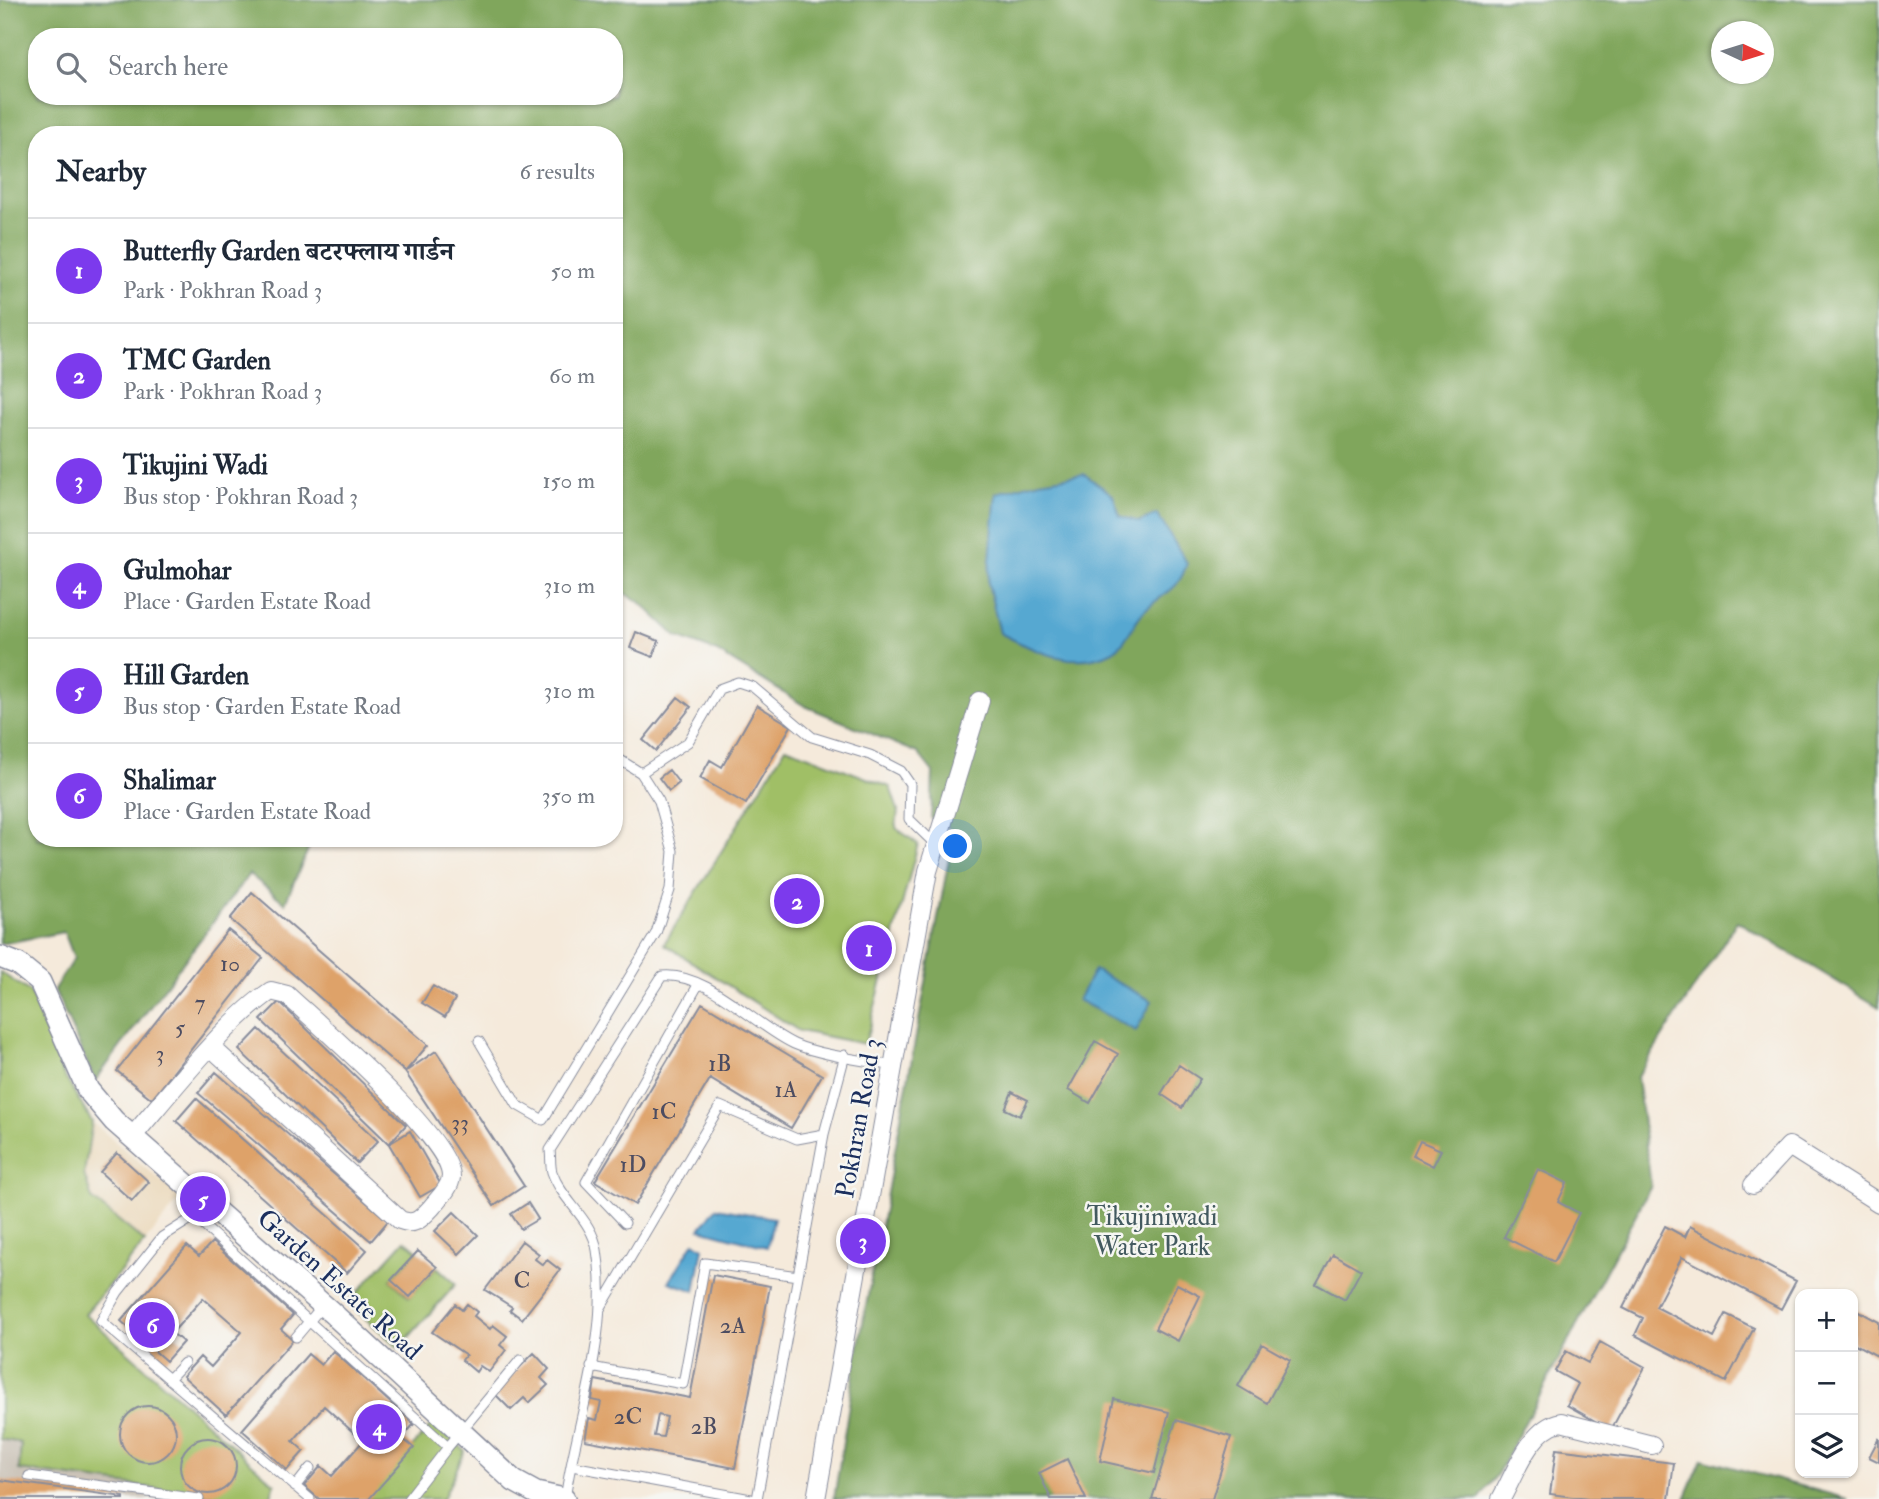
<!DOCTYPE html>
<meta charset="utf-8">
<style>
body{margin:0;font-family:"IM FELL Double Pica","Noto Serif Devanagari",serif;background:#f2f2f3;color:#1f2937}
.controls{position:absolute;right:21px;bottom:21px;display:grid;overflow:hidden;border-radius:14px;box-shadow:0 2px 5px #0004}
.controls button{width:63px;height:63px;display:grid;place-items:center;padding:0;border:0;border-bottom:2px solid #e0e1e3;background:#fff;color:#1f2937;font:35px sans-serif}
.compass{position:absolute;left:1711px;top:21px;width:63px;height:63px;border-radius:50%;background:#fff;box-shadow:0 2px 5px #0004;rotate:94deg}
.you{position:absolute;left:956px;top:847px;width:24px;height:24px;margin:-18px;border:5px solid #fff;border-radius:50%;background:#1a73e8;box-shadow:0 0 0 10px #1a73e833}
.badge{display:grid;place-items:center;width:46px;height:46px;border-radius:50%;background:#7c3aed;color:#fff;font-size:23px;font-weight:700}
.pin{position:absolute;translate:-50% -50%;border:4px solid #fff;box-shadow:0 2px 7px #0006}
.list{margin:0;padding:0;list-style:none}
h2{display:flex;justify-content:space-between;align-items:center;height:91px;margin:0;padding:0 28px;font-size:30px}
h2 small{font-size:23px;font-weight:400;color:#747a83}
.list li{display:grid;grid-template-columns:46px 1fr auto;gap:21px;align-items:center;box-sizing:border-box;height:105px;padding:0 28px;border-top:2px solid #e0e1e3}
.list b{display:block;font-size:26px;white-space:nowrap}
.list p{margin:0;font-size:23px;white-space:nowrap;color:#747a83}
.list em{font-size:23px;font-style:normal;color:#747a83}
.icon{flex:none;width:38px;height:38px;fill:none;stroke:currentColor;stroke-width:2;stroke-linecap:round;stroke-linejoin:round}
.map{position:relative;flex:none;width:1879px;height:1499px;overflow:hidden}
.search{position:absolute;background:#fff;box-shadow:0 2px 5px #0004;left:28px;top:28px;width:595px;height:77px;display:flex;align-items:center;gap:18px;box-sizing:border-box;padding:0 24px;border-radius:28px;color:#747a83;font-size:26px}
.panel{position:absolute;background:#fff;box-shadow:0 2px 5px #0004;left:28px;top:126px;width:595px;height:721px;border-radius:28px}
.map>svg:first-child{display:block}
</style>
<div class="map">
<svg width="1879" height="1499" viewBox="0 0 1879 1499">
<rect width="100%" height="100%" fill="#f6f6f2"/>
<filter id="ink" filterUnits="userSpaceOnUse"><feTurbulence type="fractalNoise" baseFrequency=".0143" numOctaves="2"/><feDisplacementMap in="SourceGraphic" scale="14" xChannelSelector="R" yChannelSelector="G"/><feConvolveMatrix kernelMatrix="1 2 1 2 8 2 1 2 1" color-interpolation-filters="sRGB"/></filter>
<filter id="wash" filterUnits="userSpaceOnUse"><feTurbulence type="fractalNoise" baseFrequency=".00686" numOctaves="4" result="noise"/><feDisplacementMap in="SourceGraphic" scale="28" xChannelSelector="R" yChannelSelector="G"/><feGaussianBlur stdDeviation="1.57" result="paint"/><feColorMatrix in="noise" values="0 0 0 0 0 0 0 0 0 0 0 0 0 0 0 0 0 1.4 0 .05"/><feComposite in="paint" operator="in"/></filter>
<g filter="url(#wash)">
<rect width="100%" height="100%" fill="#f5eadb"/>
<path fill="#ebd8ba" d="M92 1122 181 1198 145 1242 92 1199 84 1174Z"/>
<path fill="#cbc3b8" d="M0 1439 21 1442 20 1470 236 1499H0Z"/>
<path fill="#a0bf66" stroke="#5e7762" stroke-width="2" d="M786 747 890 787 898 810 896 828 918 844 865 1044 799 1031 664 944Z
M0 972 30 992 62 1072 92 1122 84 1174 92 1199 145 1242 85 1314 275 1484 270 1499H236L19 1470 21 1443 0 1439Z
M405 1240 418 1251 391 1280 409 1297 437 1267 456 1284 399 1348 348 1303Z
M434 1422 465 1451 443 1499H367Z"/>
<path fill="#80a65b" stroke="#4e6a5c" stroke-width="2" fill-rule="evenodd" d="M0 0H1879V1007L1737 921 1637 1077 1651 1186 1498 1473 1479 1499H834L856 1360 954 831 931 818 933 772 918 753 805 706 717 652 677 637 639 601 614 588V135H37V838H313L285 903 249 874 95 1081 54 989 74 958 64 932 0 944ZM1722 32H1764V74H1722ZM37 37H614V96H37Z
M1702 1459 1848 1499H1685Z"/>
<path fill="#56a8d1" stroke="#386c98" stroke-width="2" d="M1084 474 1113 495 1120 516 1139 522 1157 514 1187 563C1178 592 1167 590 1146 609 1133 621 1128 642 1113 651 1075 671 1034 651 1000 633L988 583 996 493 1040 481Z
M1094 970 1152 1001 1136 1031 1078 1000Z
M716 1208 774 1218 767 1247 700 1229Z
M694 1242 703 1248 695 1291 669 1282Z"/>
<g id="blocks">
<path fill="#dea269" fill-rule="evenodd" d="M636 632 659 641 653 657 630 648Z
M678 697 691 707 656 751 643 740Z
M757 705 791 726 746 804 700 778 710 760 722 767Z
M669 770 679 783 669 791 659 778Z
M252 892 428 1045 405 1072 436 1051 524 1186 494 1206 405 1072 230 919Z
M228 930 263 958 152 1099 117 1071Z
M433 986 455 999 445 1017 422 1003Z
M279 1002 406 1125 389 1144 261 1020Z
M702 1003 822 1075 791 1128 710 1079 635 1205 595 1181Z
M259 1029 378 1141 357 1163 239 1050Z
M1095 1041 1118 1054 1090 1103 1068 1090Z
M1179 1065 1200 1079 1182 1108 1161 1094Z
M216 1072 388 1221 371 1241 198 1093Z
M1012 1092 1028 1100 1020 1116 1005 1109Z
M196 1098 367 1250 347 1273 176 1121Z
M410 1131 441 1185 420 1197 389 1144Z
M1420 1141 1441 1150 1433 1166 1413 1156Z
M117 1153 149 1182 132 1201 100 1172Z
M1538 1169 1567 1183 1558 1202 1579 1213 1554 1262 1504 1237Z
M528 1203 538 1219 521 1229 511 1214Z
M454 1212 478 1235 459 1254 435 1231Z
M1665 1226 1685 1237 1690 1226 1796 1281 1781 1309 1682 1257 1656 1307 1714 1337 1726 1314 1754 1328 1726 1382 1635 1335 1643 1318 1623 1308Z
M522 1241 539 1254 535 1259 543 1265 547 1260 560 1270 522 1319 510 1310 512 1307 485 1290Z
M212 1242 293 1315 281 1329 293 1340 226 1415 183 1376 200 1357 211 1367 242 1332 203 1298 172 1333 183 1342 166 1361 121 1321 187 1246 199 1256Z
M418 1251 437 1267 410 1297 391 1280Z
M1333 1254 1361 1270 1345 1300 1316 1284Z
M713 1275 770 1286 735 1468 585 1440 589 1418 597 1420 601 1402 592 1400 595 1380 690 1398ZM658 1415 667 1417 663 1437 654 1436Z
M1177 1284 1200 1296 1178 1341 1155 1329Z
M455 1304 462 1310 467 1304 477 1312 474 1316 490 1329 493 1325 507 1336 500 1345 506 1350 489 1372 480 1366 476 1372 462 1360 466 1355 432 1332Z
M1853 1308 1879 1322V1357L1853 1343Z
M1600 1342 1645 1367 1611 1430 1567 1405 1578 1384 1555 1371 1566 1351 1588 1363Z
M1262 1344 1290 1360 1267 1403 1238 1386Z
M333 1351 414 1424 402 1438 414 1448 369 1499H319L304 1486 321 1466 332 1476 363 1441 324 1406 293 1441 304 1451 287 1470 242 1430 308 1354 321 1365Z
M534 1353 549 1369 541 1378 548 1385 529 1403 524 1398 511 1410 494 1393Z
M1114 1399 1169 1412 1154 1473 1100 1461Z
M120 1434a28 28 0 1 1 56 0a28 28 0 1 1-56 0Z
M1176 1420 1231 1437 1212 1499H1152Z
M180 1466a28 28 0 1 1 56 0a28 28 0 1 1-56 0Z
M1879 1438V1462L1869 1457Z
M1556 1449 1674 1463 1669 1499H1588L1550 1494Z
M1067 1459 1086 1499H1051L1039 1473Z
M0 1480 124 1497V1499H0Z"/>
</g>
</g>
<g filter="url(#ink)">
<use href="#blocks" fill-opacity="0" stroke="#888c9c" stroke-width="2"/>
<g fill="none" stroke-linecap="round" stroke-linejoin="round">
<g stroke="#888c9c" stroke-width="11">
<path id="service" d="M614 756 641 773 688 742 719 689 738 682 753 687 812 737 870 755 901 771 910 784 909 819 936 845
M479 1041 517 1105 543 1120 656 933 670 890 673 851 659 801 641 773
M625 1223 586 1182 698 985
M600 1309 720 1106 797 1139 824 1134 845 1055
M296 1337 323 1305
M591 1367 683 1384 705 1263 798 1276
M169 1379 184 1363
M572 1466 751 1499
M29 1476 199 1499
M295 1487 310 1468
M310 1499 101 1321 118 1292 162 1237 194 1217 448 1447 520 1360
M408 1499 448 1447
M565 1499C577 1417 611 1334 597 1250 592 1219 562 1201 552 1172 550 1165 551 1157 550 1150L662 976C706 971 755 1026 794 1044 819 1055 867 1061 895 1066
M757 1499 824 1134"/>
</g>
<g stroke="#888c9c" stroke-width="20">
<path id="minor" d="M132 1137C169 1094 226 1021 271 991L287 995C318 1024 452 1139 451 1177 450 1189 438 1199 431 1208 421 1219 415 1226 400 1220L212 1048
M1753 1185 1789 1146 1879 1203
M816 1499 928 871 980 701
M1501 1499C1515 1474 1530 1428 1561 1422L1652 1445"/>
</g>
<g stroke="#888c9c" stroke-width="24">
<path id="tertiary" d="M0 957 18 964 40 982 88 1090 114 1121 331 1312 514 1481 536 1493 564 1499"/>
</g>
<use href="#service" stroke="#fff" stroke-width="9"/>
<use href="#minor" stroke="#fff" stroke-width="18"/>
<use href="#tertiary" stroke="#fff" stroke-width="21"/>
</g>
</g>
<g text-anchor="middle" stroke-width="5" stroke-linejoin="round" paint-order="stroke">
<g font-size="23" fill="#4c4c61">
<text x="230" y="971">10</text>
<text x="200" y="1010">7</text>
<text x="180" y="1035">5</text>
<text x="160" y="1061">3</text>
<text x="720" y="1071">1B</text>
<text x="786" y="1097">1A</text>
<text x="664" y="1119">1C</text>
<text x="460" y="1130">33</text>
<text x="633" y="1172">1D</text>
<text x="522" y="1288">C</text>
<text x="733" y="1333">2A</text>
<text x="628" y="1424">2C</text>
<text x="704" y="1434">2B</text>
</g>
<g font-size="26" fill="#1b2f5e" stroke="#f6f6f2">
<text transform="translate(858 1118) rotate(-80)" y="9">Pokhran Road 3</text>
<text transform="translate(340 1284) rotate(42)" y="9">Garden Estate Road</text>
</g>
<g font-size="26" fill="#435a60" stroke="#f6f6f2">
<text x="1152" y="1225">Tikujiniwadi<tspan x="1152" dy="30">Water Park</tspan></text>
</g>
</g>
</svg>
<div class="controls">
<button>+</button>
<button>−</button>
<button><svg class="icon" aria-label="layers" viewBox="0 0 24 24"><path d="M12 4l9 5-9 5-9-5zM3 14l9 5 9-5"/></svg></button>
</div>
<svg class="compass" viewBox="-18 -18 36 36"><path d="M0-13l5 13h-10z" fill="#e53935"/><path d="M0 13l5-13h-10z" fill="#747a83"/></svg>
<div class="you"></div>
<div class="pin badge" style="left:869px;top:948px">1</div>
<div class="pin badge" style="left:797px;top:901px">2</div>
<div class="pin badge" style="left:863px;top:1241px">3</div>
<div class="pin badge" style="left:379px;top:1427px">4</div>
<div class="pin badge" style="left:203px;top:1199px">5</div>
<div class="pin badge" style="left:152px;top:1325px">6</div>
<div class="search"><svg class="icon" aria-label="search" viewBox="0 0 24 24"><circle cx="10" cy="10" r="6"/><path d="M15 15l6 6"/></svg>Search here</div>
<section class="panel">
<h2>Nearby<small>6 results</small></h2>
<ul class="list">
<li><span class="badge">1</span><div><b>Butterfly Garden बटरफ्लाय गार्डन</b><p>Park · Pokhran Road 3</p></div><em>50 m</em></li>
<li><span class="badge">2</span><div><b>TMC Garden</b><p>Park · Pokhran Road 3</p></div><em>60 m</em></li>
<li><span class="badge">3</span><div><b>Tikujini Wadi</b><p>Bus stop · Pokhran Road 3</p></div><em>150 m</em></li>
<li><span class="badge">4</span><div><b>Gulmohar</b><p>Place · Garden Estate Road</p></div><em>310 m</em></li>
<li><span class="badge">5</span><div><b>Hill Garden</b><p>Bus stop · Garden Estate Road</p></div><em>310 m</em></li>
<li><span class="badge">6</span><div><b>Shalimar</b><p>Place · Garden Estate Road</p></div><em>350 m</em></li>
</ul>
</section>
</div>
